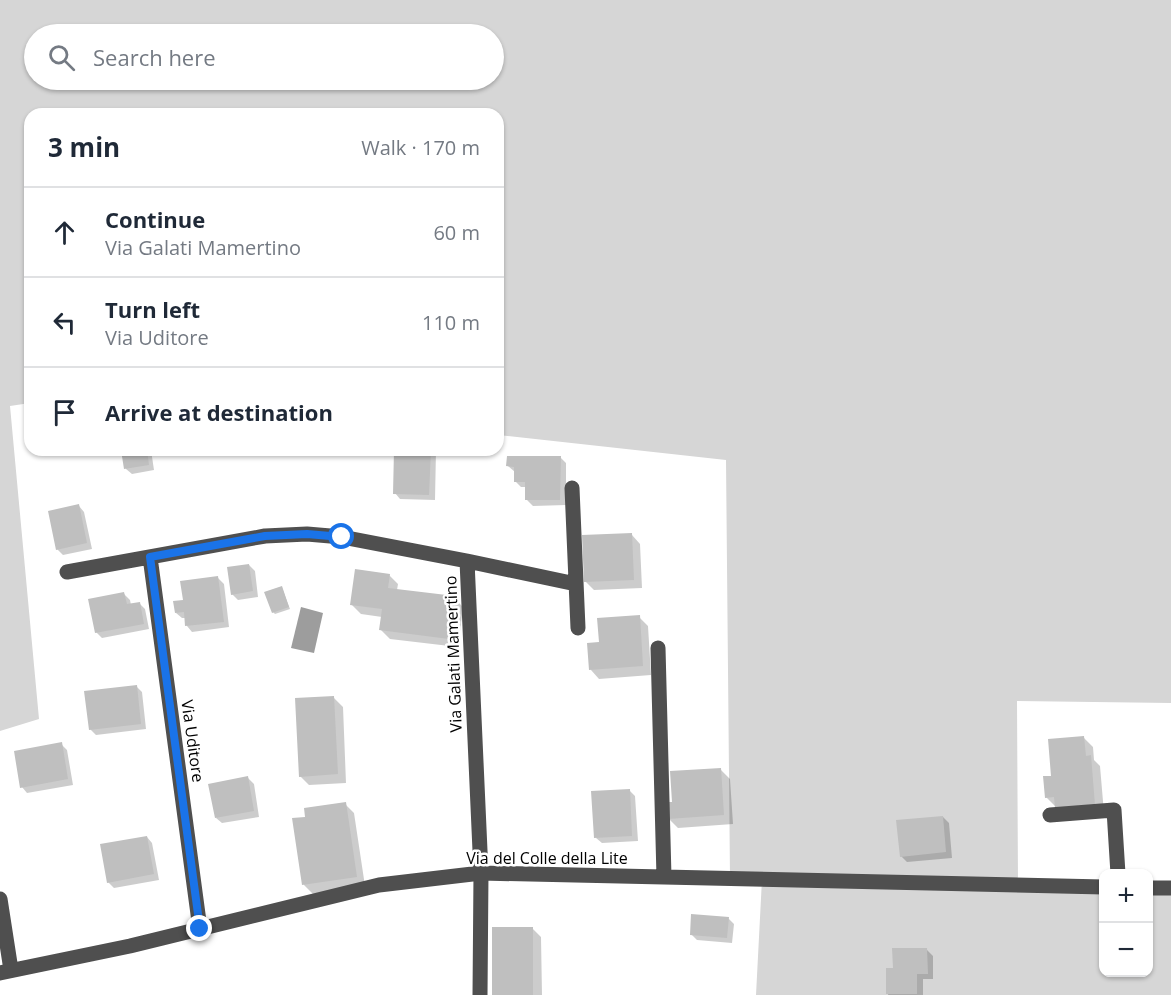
<!DOCTYPE html>
<meta charset="utf-8">
<style>
body{margin:0;font-family:"Open Sans",sans-serif;background:#f2f2f3;color:#1f2937}
.controls{position:absolute;right:18px;bottom:18px;display:grid;overflow:hidden;border-radius:12px;box-shadow:0 2px 4px #0004}
.controls button{width:54px;height:54px;display:grid;place-items:center;padding:0;border:0;border-bottom:2px solid #e0e1e3;background:#fff;color:#1f2937;font:30px sans-serif}
.stop{position:absolute;width:18px;height:18px;margin:-14px;border:4px solid #1a73e8;border-radius:50%;background:#fff}
.stop.end{background:#1a73e8;border-color:#fff;box-shadow:0 2px 6px #0008}
.list{margin:0;padding:0;list-style:none}
h2{display:flex;justify-content:space-between;align-items:center;height:78px;margin:0;padding:0 24px;font-size:26px}
h2 small{font-size:20px;font-weight:400;color:#747a83}
.list li{display:grid;grid-template-columns:39px 1fr auto;gap:18px;align-items:center;box-sizing:border-box;height:90px;padding:0 24px;border-top:2px solid #e0e1e3}
.list b{display:block;font-size:22px;white-space:nowrap}
.list p{margin:0;font-size:20px;white-space:nowrap;color:#747a83}
.list em{font-size:20px;font-style:normal;color:#747a83}
.icon{flex:none;width:33px;height:33px;fill:none;stroke:currentColor;stroke-width:2;stroke-linecap:round;stroke-linejoin:round}
.map{position:relative;flex:none;width:1171px;height:995px;overflow:hidden}
.search{position:absolute;background:#fff;box-shadow:0 2px 4px #0004;left:24px;top:24px;width:480px;height:66px;display:flex;align-items:center;gap:15px;box-sizing:border-box;padding:0 21px;border-radius:33px;color:#747a83;font-size:22px}
.panel{position:absolute;background:#fff;box-shadow:0 2px 4px #0004;left:24px;top:108px;width:480px;height:348px;border-radius:18px}
.map>svg:first-child{display:block}
</style>
<div class="map">
<svg width="1171" height="995" viewBox="0 0 1171 995">
<rect width="100%" height="100%" fill="#fff"/>
<path fill="#d6d6d6" fill-rule="evenodd" d="M0 0H1171V703L1017 701 1018 885 1103 887 1104 972H1148L1149 888H1171V995H756L762 879 730 878 726 460 498 435V114H30V403L10 406 39 719 0 731ZM34 34H494V80H34Z"/>
<path fill="#9d9d9d" d="M301 607 323 613 314 653 291 648Z"/>
<path fill="#0003" d="M123 450H151L154 470 132 474 126 469Z
M231 450H269L268 456Z
M396 450H436L435 500 400 499 395 493Z
M560 457 566 463V505L533 506 527 500V487H521L515 481V472L508 466Z
M79 506 84 512 92 549 63 555 57 549Z
M632 535 640 544 642 588 594 590 585 581Z
M249 565 255 571 258 597 238 600 232 594Z
M389 575 398 584 397 590 454 598 463 607 458 647 390 639 381 630 382 617 361 614 352 605Z
M218 578 224 584 229 627 192 632 187 626 186 618H182L176 613 184 601Z
M282 588 290 609 275 614 273 612Z
M124 594 130 600 131 605 139 603 145 609 149 629 102 638 96 632Z
M639 617 648 626 651 675 599 679 591 670 600 644Z
M136 686 142 692 146 729 96 735 90 729Z
M334 698 343 707 346 783 309 785 300 776Z
M1084 738 1093 747 1094 760 1100 766 1104 813 1055 806 1046 797Z
M61 744 67 750 73 785 27 793 22 787Z
M721 770 730 779 733 824 678 828 669 819 674 803Z
M248 778 254 784 259 817 222 823 216 818Z
M629 790 635 796 638 841 602 843 596 838Z
M345 804 354 813 365 886 313 894 304 885 307 818Z
M943 817 949 823 952 858 907 862 901 856Z
M147 837 152 843 159 880 114 888 108 882Z
M728 918 734 924 732 943 697 940 691 934Z
M532 928 541 937 542 995H494Z
M927 950 933 956V979H923V995H888L894 969Z"/>
<path fill="#bfbfbf" d="M121 450H147L149 465 124 469Z
M394 450H431L429 495 393 494Z
M507 456H561L560 500H525V482H514V467L506 466Z
M79 504 87 543 56 550 48 511Z
M632 533 634 580 584 582 582 535Z
M249 564 253 591 231 595 227 567Z
M355 569 390 574 388 588 455 596 449 639 379 630 382 609 350 605Z
M218 576 224 622 185 626 184 612 175 613 173 601 183 600 180 581Z
M282 586 289 607 272 613 264 592Z
M124 592 127 604 140 602 144 624 95 633 88 599Z
M640 615 643 666 589 670 587 643 599 642 597 618Z
M137 685 141 724 89 730 84 691Z
M334 696 338 774 299 777 295 698Z
M1084 736 1086 756 1091 755 1095 805 1055 808 1054 797 1045 798 1043 776H1051L1048 739Z
M62 742 68 779 20 788 14 751Z
M721 768 724 815 668 819 667 802H672L670 771Z
M248 776 254 811 215 818 208 784Z
M630 789 632 836 594 838 591 791Z
M346 802 357 877 302 885 292 818 305 817 304 808Z
M943 816 946 852 900 857 896 820Z
M147 836 154 874 107 883 100 844Z
M691 914 729 917 727 938 690 935Z
M492 927H533V995H492Z
M892 948H927L928 974H917V994H886V968H893Z"/>
<g fill="none" stroke-linecap="round" stroke-linejoin="round">
<path stroke="#4f4f4f" stroke-width="15" d="M572 488 578 628
M150 557 200 929
M467 561 576 584
M67 572 265 536 307 534 342 537 467 561 481 873 480 995
M658 648 664 877
M1050 815 1114 810 1118 874
M1148 888H1171
M0 899 11 970
M0 973 130 946 379 885 481 873 1104 887"/>
</g>
<g fill="none" stroke-linecap="round" stroke-linejoin="round">
<path stroke="#1a73e8" stroke-width="8" d="M200 929 150 557 265 536 307 534 342 537"/>
</g>
<g text-anchor="middle" stroke-width="5" stroke-linejoin="round" paint-order="stroke">
<g font-size="16" fill="#000" stroke="#fff">
<text transform="translate(453 654) rotate(-92)" y="6">Via Galati Mamertino</text>
<text transform="translate(193 741) rotate(82)" y="6">Via Uditore</text>
<text x="547" y="864">Via del Colle della Lite</text>
</g>
</g>
</svg>
<div class="controls">
<button>+</button>
<button>−</button>
</div>
<div class="stop" style="left:342px;top:537px"></div>
<div class="stop end" style="left:200px;top:929px"></div>
<div class="search"><svg class="icon" aria-label="search" viewBox="0 0 24 24"><circle cx="10" cy="10" r="6"/><path d="M15 15l6 6"/></svg>Search here</div>
<section class="panel">
<h2>3 min<small>Walk · 170 m</small></h2>
<ul class="list">
<li><svg class="icon" aria-label="ahead" viewBox="0 0 24 24"><path d="M12 20V5M6 11l6-6 6 6"/></svg><div><b>Continue</b><p>Via Galati Mamertino</p></div><em>60 m</em></li>
<li><svg class="icon" aria-label="left" viewBox="0 0 24 24"><path d="M17 20v-9H6M10 6l-5 5 5 5"/></svg><div><b>Turn left</b><p>Via Uditore</p></div><em>110 m</em></li>
<li><svg class="icon" aria-label="arrive" viewBox="0 0 24 24"><path d="M6 21V4h12l-3 4 3 4H6"/></svg><div><b>Arrive at destination</b></div></li>
</ul>
</section>
</div>
